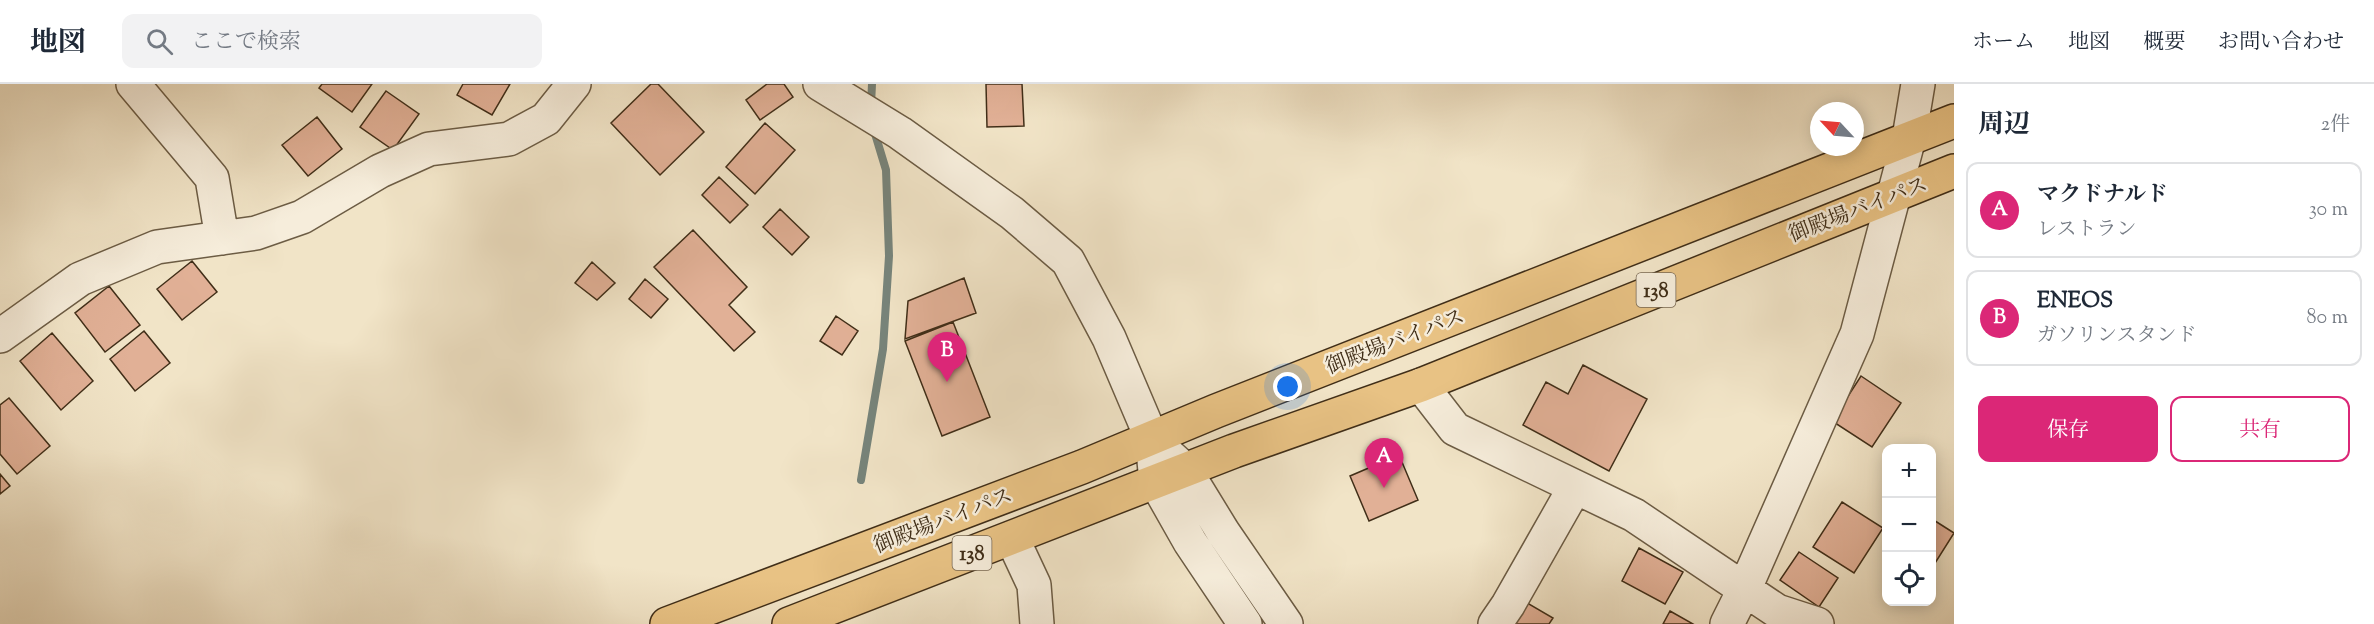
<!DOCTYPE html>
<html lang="ja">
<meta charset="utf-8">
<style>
body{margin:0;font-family:"Sorts Mill Goudy","Noto Serif JP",serif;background:#f2f2f3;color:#1f2937}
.controls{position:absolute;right:18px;bottom:18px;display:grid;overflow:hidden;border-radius:12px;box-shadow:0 3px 15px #0003}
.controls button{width:54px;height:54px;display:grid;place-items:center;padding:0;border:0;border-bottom:2px solid #e0e1e3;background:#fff;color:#1f2937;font:30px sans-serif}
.compass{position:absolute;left:1810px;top:18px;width:54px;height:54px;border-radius:50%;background:#fff;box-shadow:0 3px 15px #0003;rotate:296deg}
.you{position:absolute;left:1288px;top:303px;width:21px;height:21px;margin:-15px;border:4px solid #fff;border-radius:50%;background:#1a73e8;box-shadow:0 0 0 9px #1a73e833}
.badge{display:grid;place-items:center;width:39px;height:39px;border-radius:50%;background:#db2777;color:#fff;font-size:20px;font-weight:700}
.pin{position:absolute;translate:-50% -50px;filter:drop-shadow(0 2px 3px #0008)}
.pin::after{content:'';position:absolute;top:32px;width:21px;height:18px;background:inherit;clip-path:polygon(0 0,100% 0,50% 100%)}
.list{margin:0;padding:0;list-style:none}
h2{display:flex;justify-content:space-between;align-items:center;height:78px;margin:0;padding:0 24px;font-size:26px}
h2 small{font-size:20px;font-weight:400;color:#747a83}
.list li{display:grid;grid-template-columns:39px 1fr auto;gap:18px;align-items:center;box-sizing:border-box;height:96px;margin:0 12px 12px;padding:0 12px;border:2px solid #e0e1e3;border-radius:12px}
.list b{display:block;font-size:22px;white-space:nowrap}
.list p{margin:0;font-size:20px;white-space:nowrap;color:#747a83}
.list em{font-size:20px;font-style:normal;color:#747a83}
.actions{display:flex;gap:12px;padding:18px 24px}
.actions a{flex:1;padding:14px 0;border:2px solid #db2777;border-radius:12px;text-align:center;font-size:21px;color:#db2777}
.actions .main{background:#db2777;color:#fff}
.icon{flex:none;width:33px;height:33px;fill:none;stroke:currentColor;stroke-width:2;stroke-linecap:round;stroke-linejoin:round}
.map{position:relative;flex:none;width:1954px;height:540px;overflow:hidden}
header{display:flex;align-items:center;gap:36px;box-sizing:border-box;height:84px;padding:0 30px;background:#fff;border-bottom:2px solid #e0e1e3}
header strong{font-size:28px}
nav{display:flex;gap:33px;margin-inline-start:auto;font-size:21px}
.search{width:420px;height:54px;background:#f2f2f3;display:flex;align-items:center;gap:15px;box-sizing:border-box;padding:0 21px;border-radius:12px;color:#747a83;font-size:22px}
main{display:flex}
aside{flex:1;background:#fff}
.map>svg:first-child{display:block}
</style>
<header>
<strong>地図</strong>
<div class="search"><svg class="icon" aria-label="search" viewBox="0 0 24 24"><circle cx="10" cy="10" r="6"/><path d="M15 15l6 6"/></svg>ここで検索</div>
<nav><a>ホーム</a><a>地図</a><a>概要</a><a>お問い合わせ</a></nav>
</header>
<main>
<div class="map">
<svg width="1954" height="540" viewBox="0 0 1954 540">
<rect width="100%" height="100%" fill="#f1e4c7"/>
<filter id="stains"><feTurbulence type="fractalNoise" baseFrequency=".00333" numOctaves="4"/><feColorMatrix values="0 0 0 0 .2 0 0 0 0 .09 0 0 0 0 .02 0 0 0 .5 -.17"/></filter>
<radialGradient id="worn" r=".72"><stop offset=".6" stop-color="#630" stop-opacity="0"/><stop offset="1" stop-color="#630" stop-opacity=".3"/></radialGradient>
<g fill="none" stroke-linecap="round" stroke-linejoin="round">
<path stroke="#77847b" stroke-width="8" d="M871 21 872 0
M861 396 883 265 889 172 886 86 873 43"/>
</g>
<path fill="#e1b096" stroke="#402e18" stroke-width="1.5" d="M322 0H372L352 28 319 4Z
M463 0H510L492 31 457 11Z
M651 0H658L704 48 660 91 611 39Z
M767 0H784L793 13 760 36 746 16Z
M986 0H1022L1024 42 987 43Z
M386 7 419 30 393 66 360 43Z
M317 33 342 65 308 92 282 61Z
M765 39 795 66 755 110 726 83Z
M719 93 748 121 730 139 702 111Z
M780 125 809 153 792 171 763 143Z
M693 146 747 203 729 221 755 248 734 267 654 183Z
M192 177 217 208 182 236 157 205Z
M592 178 615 199 597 216 575 199Z
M964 194 976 229 905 255 908 217Z
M645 195 668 215 651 234 629 215Z
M109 202 140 241 105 268 75 229Z
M836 232 858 247 842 271 820 257Z
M953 238 990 333 942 352 905 257Z
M144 247 170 279 135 307 110 275Z
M52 249 93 297 61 326 20 277Z
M1583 281 1647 315 1609 387 1523 341 1546 298 1568 310Z
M1861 292 1901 319 1872 363 1832 337Z
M9 314 50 362 17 390 0 370V321Z
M1399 371 1418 416 1369 437 1350 392Z
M0 390 10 402 0 410Z
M1842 418 1883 444 1854 489 1813 463Z
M1932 435 1954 449 1932 484Z
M1639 464 1683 488 1665 520 1622 497Z
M1799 468 1838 494 1819 523 1780 496Z
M1522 516 1553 534 1549 540H1508Z
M1670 527 1693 540H1663Z"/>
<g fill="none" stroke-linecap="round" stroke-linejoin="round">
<g stroke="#6c5c44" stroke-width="36">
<path id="minor" d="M133 0 212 94 222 154
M820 0 900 49 1012 129 1068 177 1109 254 1152 355 1156 398 1190 458 1245 540
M0 252 80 195 157 163 256 149 302 133 380 87 429 65 509 55 546 35 574 0
M1421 301 1455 345 1634 431 1777 527 1817 540
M1164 367 1185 386 1223 448 1286 540
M1012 454 1034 501 1037 540
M1495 540 1508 521 1575 403
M1727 540 1745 504 1857 250 1909 54 1918 0"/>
</g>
<g stroke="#402e18" stroke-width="36">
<path id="highway" d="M667 540 1082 383 1216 327 1954 37
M789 540 1234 367 1421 301 1954 87"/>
</g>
<use href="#minor" stroke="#f6eddb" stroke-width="33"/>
<use href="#highway" stroke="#e8c284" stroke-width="33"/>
</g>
<g text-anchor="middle" stroke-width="5" stroke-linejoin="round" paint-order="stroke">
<g fill="#f6eddb" stroke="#776752" stroke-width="1.5">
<rect x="1636.5" y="189" width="39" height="34" rx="4.5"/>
<rect x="952.5" y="452" width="39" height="34" rx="4.5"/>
</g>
<g font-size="20" font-weight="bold" fill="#402e18">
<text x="1656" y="213">138</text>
<text x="972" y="476">138</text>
</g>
<g font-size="21" fill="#402e18" stroke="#f6eddb">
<text transform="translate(1858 125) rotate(-21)" y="7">御殿場バイパス</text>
<text transform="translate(1395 257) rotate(-21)" y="7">御殿場バイパス</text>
<text transform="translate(943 436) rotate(-21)" y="7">御殿場バイパス</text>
</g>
</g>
<rect width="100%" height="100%" filter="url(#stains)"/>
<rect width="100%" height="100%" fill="url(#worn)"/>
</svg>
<div class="controls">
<button>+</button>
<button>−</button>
<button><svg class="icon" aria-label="locate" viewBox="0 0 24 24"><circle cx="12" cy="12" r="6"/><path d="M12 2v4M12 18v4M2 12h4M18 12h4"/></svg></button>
</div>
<svg class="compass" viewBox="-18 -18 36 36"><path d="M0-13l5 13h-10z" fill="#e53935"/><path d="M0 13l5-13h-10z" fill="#747a83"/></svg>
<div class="you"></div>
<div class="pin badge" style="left:1384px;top:404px">A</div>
<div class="pin badge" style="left:947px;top:298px">B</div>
</div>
<aside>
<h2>周辺<small>2件</small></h2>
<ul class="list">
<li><span class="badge">A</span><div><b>マクドナルド</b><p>レストラン</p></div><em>30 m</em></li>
<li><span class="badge">B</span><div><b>ENEOS</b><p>ガソリンスタンド</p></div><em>80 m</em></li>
</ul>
<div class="actions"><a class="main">保存</a><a>共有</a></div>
</aside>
</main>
